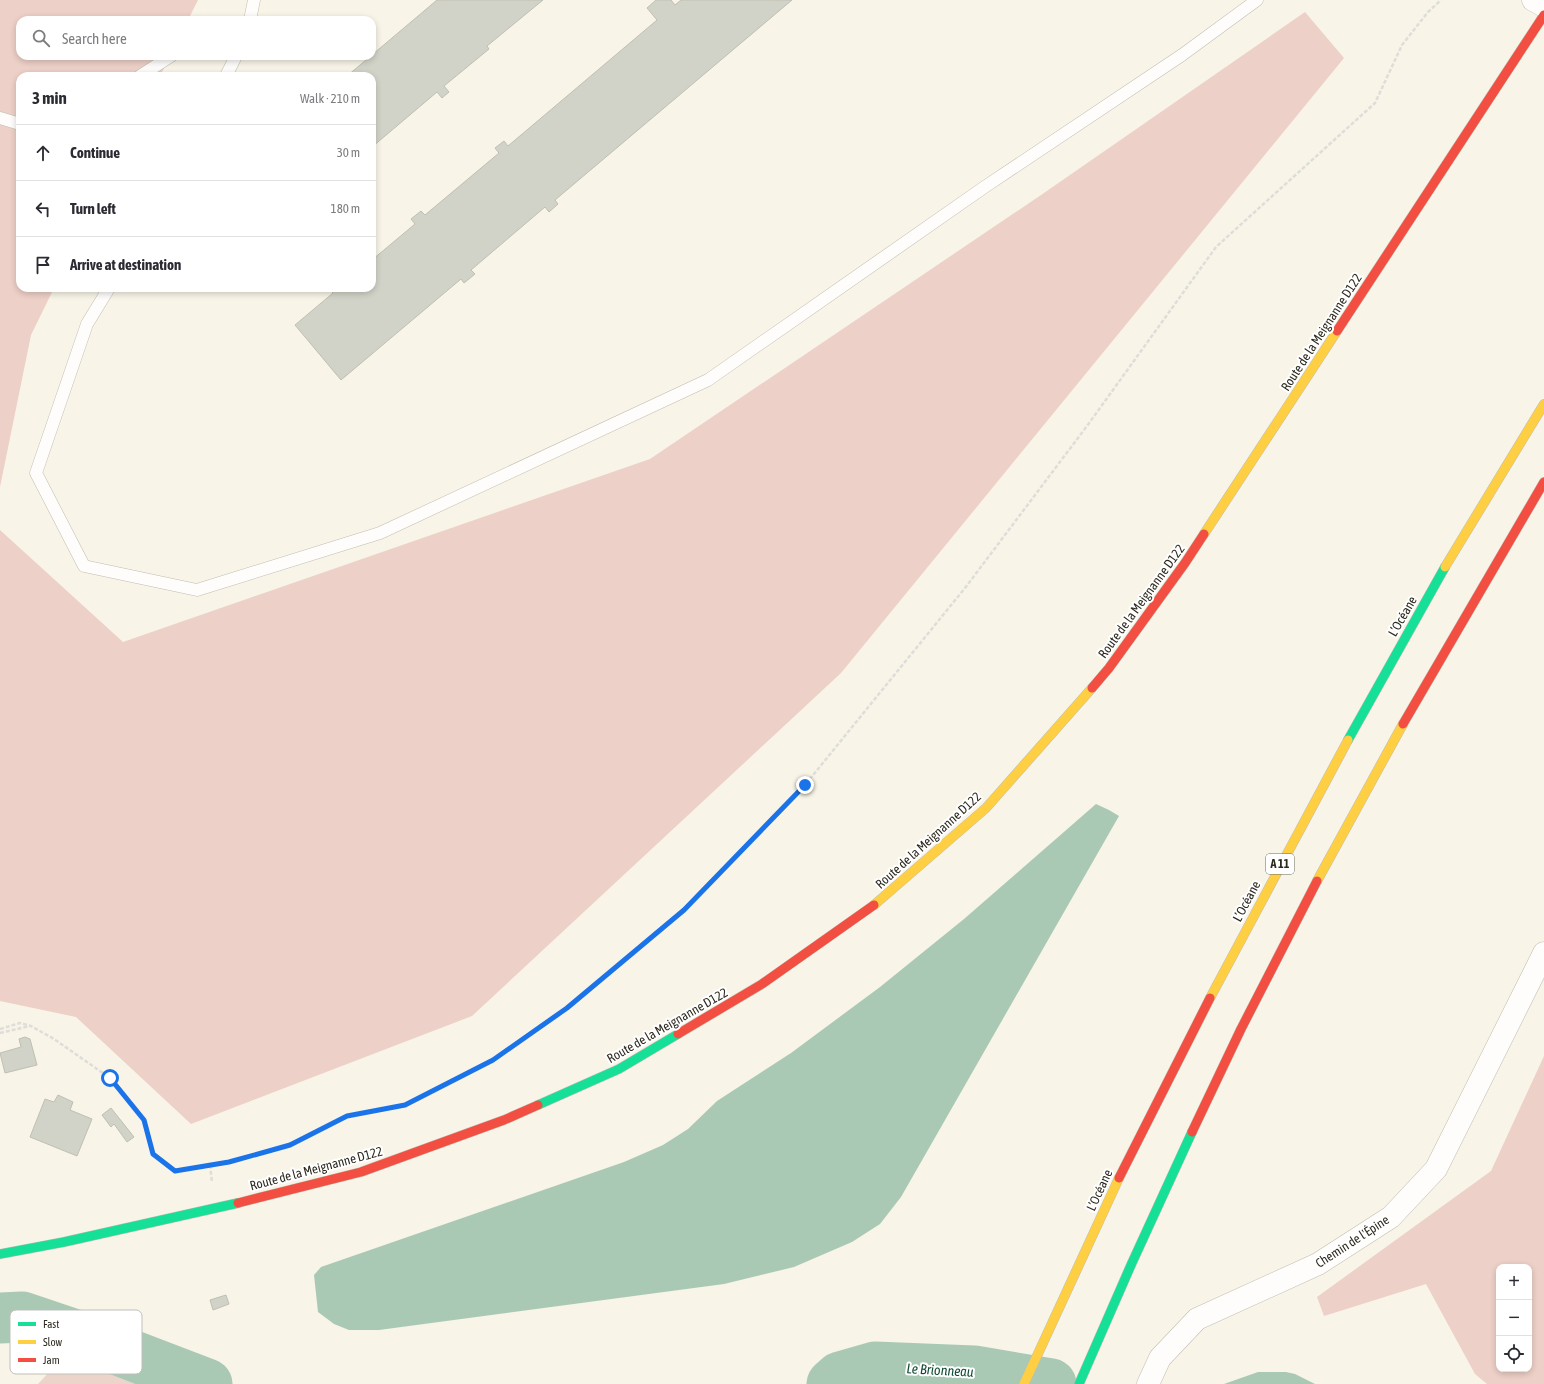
<!DOCTYPE html>
<meta charset="utf-8">
<style>
body{margin:0;font-family:"Asap Condensed",sans-serif;background:#f2f2f3;color:#2b2b33}
.controls{position:absolute;right:12px;bottom:12px;display:grid;overflow:hidden;border-radius:8px;box-shadow:0 2px 6px #0003}
.controls button{width:36px;height:36px;display:grid;place-items:center;padding:0;border:0;border-bottom:1px solid #e1e1e2;background:#fff;color:#2b2b33;font:20px sans-serif}
.stop{position:absolute;width:12px;height:12px;margin:-9px;border:3px solid #1a73e8;border-radius:50%;background:#fff}
.stop.end{background:#1a73e8;border-color:#fff;box-shadow:0 1px 4px #0008}
.list{margin:0;padding:0;list-style:none}
h2{display:flex;justify-content:space-between;align-items:center;height:52px;margin:0;padding:0 16px;font-size:17px}
h2 small{font-size:13px;font-weight:400;color:#7c7c81}
.list li{display:grid;grid-template-columns:26px 1fr auto;gap:12px;align-items:center;box-sizing:border-box;height:56px;padding:0 16px;border-top:1px solid #e1e1e2}
.list b{display:block;font-size:15px;white-space:nowrap}
.list em{font-size:13px;font-style:normal;color:#7c7c81}
.icon{flex:none;width:22px;height:22px;fill:none;stroke:currentColor;stroke-width:2;stroke-linecap:round;stroke-linejoin:round}
.map{position:relative;flex:none;width:1544px;height:1384px;overflow:hidden}
.search{position:absolute;background:#fff;box-shadow:0 2px 6px #0003;left:16px;top:16px;width:360px;height:44px;display:flex;align-items:center;gap:10px;box-sizing:border-box;padding:0 14px;border-radius:12px;color:#7c7c81;font-size:15px}
.panel{position:absolute;background:#fff;box-shadow:0 2px 6px #0003;left:16px;top:72px;width:360px;height:220px;border-radius:12px}
.map>svg:first-child{display:block}
</style>
<div class="map">
<svg width="1544" height="1384" viewBox="0 0 1544 1384">
<rect width="100%" height="100%" fill="#f8f4e7"/>
<path fill="#ecd4cb" d="M67 1353 150 1384H38Z"/>
<path fill="#edd0c7" fill-rule="evenodd" d="M0 0H198L188 20H20V56H170L160 76H20V288H54L31 335 0 487Z
M1305 12 1344 58 841 673 472 1016 191 1124 76 1017 0 1001V530L123 642 650 459 1044 193Z
M1544 1056V1384H1487L1475 1374 1426 1284 1324 1316 1317 1297 1491 1171ZM1499 1267H1529V1369H1499Z"/>
<path fill="#aac9b5" d="M1096 804 1109 810 1119 816 901 1197 880 1224 852 1242 794 1267 724 1284 379 1330H349L334 1324 318 1312 314 1275 321 1267 624 1162 663 1145 688 1129 717 1101 791 1053 880 987 964 919Z
M26 1305 47 1311 59 1319 232 1384H186L119 1358 19 1325Z
M981 1351 968 1384H811L814 1376 835 1364 867 1356 950 1357Z
M1258 1372H1286L1295 1374 1315 1384H1224Z"/>
<g fill="none" stroke-linecap="round" stroke-linejoin="round">
<path stroke="#aac9b5" stroke-width="51" d="M0 1318 22 1317 105 1345 207 1384
M832 1384 840 1377 875 1367 974 1371 1051 1384"/>
</g>
<path fill="#d2d3c8" stroke="#bfbfb4" d="M437 0H543L487 46 489 49 444 86 449 92 442 98 437 92 372 147V76H347Z
M656 0H671L675 5 681 0H792L555 200 558 204 549 212 545 207 471 270 475 274 464 283 461 279 341 380 295 325 333 293 328 288H372V260L415 224 411 219 421 211 425 215 499 153 495 148 504 141 508 146 657 20 647 8Z
M25 1037 30 1039 37 1065 5 1073 0 1053 21 1047 19 1039Z
M58 1095 73 1102 70 1110 92 1119 77 1156 30 1137 45 1099 54 1102Z
M111 1108 134 1137 127 1142 114 1124 111 1127 102 1115Z
M226 1295 229 1304 213 1310 210 1300Z"/>
<g fill="none" stroke-linecap="round" stroke-linejoin="round">
<g stroke="#c0bdb2" stroke-width="13">
<path id="lane" d="M250 20 254 0
M140 76 171 56
M226 76 236 56
M0 118 20 124
M109 288 87 324 36 473 84 566 197 590 380 533 708 380 986 186 1182 55 1257 0"/>
</g>
<g stroke="#c0bdb2" stroke-width="23">
<path id="street" d="M1533 0 1544 6
M1148 1384 1160 1358 1197 1319 1318 1264 1391 1217 1436 1169 1544 953"/>
</g>
<g stroke="#c0bdb2" stroke-width="10">
<path id="fast" d="M1348 740 1445 567
M538 1105 619 1069 678 1034
M0 1254 64 1242 238 1203
M1079 1384 1131 1265 1192 1132"/>
</g>
<g stroke="#c0bdb2" stroke-width="10">
<path id="slow" d="M1204 534 1337 331
M1445 567 1544 404
M1317 881 1403 724
M874 905 986 808 1092 688
M1210 998 1348 740
M1024 1384 1119 1178"/>
</g>
<g stroke="#c0bdb2" stroke-width="10">
<path id="jam" d="M1337 331 1544 15
M1092 688 1109 668 1185 563 1204 534
M1403 724 1544 482
M678 1034 762 984 874 905
M1192 1132 1241 1029 1317 881
M1119 1178 1210 998
M238 1203 361 1172 504 1120 538 1105"/>
</g>
<path stroke="#deddd9" stroke-width="2.5" stroke-dasharray="4 2" stroke-linecap="butt" d="M0 1029 20 1023 31 1026 54 1039 110 1078 144 1120 153 1154 175 1171 229 1161 290 1145 347 1116 405 1105 493 1060 567 1008 684 910 805 785 965 588 1087 426 1216 247 1375 103 1402 45 1428 12 1441 0
M0 1033 30 1026
M210 1165 212 1182"/>
<use href="#lane" stroke="#fefdfb" stroke-width="12"/>
<use href="#street" stroke="#fefdfb" stroke-width="22"/>
<use href="#fast" stroke="#16e098" stroke-width="9"/>
<use href="#slow" stroke="#ffcf43" stroke-width="9"/>
<use href="#jam" stroke="#f24e42" stroke-width="9"/>
</g>
<g fill="none" stroke-linecap="round" stroke-linejoin="round">
<path stroke="#1a73e8" stroke-width="5" d="M110 1078 144 1120 153 1154 175 1171 229 1162 290 1145 347 1116 405 1105 493 1060 567 1008 684 910 805 785"/>
</g>
<g text-anchor="middle" stroke-width="4" stroke-linejoin="round" paint-order="stroke">
<rect fill="#fff" stroke="#6c6a62" stroke-width="1" x="1266" y="854" width="28" height="20" rx="3"/>
<g font-size="12" font-weight="bold" fill="#2d2a1f">
<text x="1280" y="868">A 11</text>
</g>
<g font-size="13" fill="#2d2a1f" stroke="#fff">
<text transform="translate(1321 332) rotate(-57)" y="5">Route de la Meignanne D122</text>
<text transform="translate(1141 601) rotate(-54)" y="5">Route de la Meignanne D122</text>
<text transform="translate(1402 616) rotate(-60)" y="5">L’Océane</text>
<text transform="translate(928 840) rotate(-42)" y="5">Route de la Meignanne D122</text>
<text transform="translate(1246 901) rotate(-62)" y="5">L’Océane</text>
<text transform="translate(667 1025) rotate(-30)" y="5">Route de la Meignanne D122</text>
<text transform="translate(316 1168) rotate(-15)" y="5">Route de la Meignanne D122</text>
<text transform="translate(1099 1190) rotate(-65)" y="5">L’Océane</text>
<text transform="translate(1352 1241) rotate(-33)" y="5">Chemin de l'Épine</text>
</g>
<g font-size="14" font-style="italic" fill="#114b34" stroke="#fff">
<text transform="translate(940 1370) rotate(3)" y="5">Le Brionneau</text>
</g>
</g>
<rect x="10" y="1310" width="132" height="64" rx="6" fill="#fff" stroke="#c0bfbc" stroke-width="1"/>
<rect x="18" y="1322" width="18" height="4" fill="#16e098"/>
<rect x="18" y="1340" width="18" height="4" fill="#ffcf43"/>
<rect x="18" y="1358" width="18" height="4" fill="#f24e42"/>
<g font-size="11" fill="#2d2a1f">
<text x="43" y="1328">Fast</text>
<text x="43" y="1346">Slow</text>
<text x="43" y="1364">Jam</text>
</g>
</svg>
<div class="controls">
<button>+</button>
<button>−</button>
<button><svg class="icon" aria-label="locate" viewBox="0 0 24 24"><circle cx="12" cy="12" r="6"/><path d="M12 2v4M12 18v4M2 12h4M18 12h4"/></svg></button>
</div>
<div class="stop" style="left:110px;top:1078px"></div>
<div class="stop end" style="left:805px;top:785px"></div>
<div class="search"><svg class="icon" aria-label="search" viewBox="0 0 24 24"><circle cx="10" cy="10" r="6"/><path d="M15 15l6 6"/></svg>Search here</div>
<section class="panel">
<h2>3 min<small>Walk · 210 m</small></h2>
<ul class="list">
<li><svg class="icon" aria-label="ahead" viewBox="0 0 24 24"><path d="M12 20V5M6 11l6-6 6 6"/></svg><div><b>Continue</b></div><em>30 m</em></li>
<li><svg class="icon" aria-label="left" viewBox="0 0 24 24"><path d="M17 20v-9H6M10 6l-5 5 5 5"/></svg><div><b>Turn left</b></div><em>180 m</em></li>
<li><svg class="icon" aria-label="arrive" viewBox="0 0 24 24"><path d="M6 21V4h12l-3 4 3 4H6"/></svg><div><b>Arrive at destination</b></div></li>
</ul>
</section>
</div>
